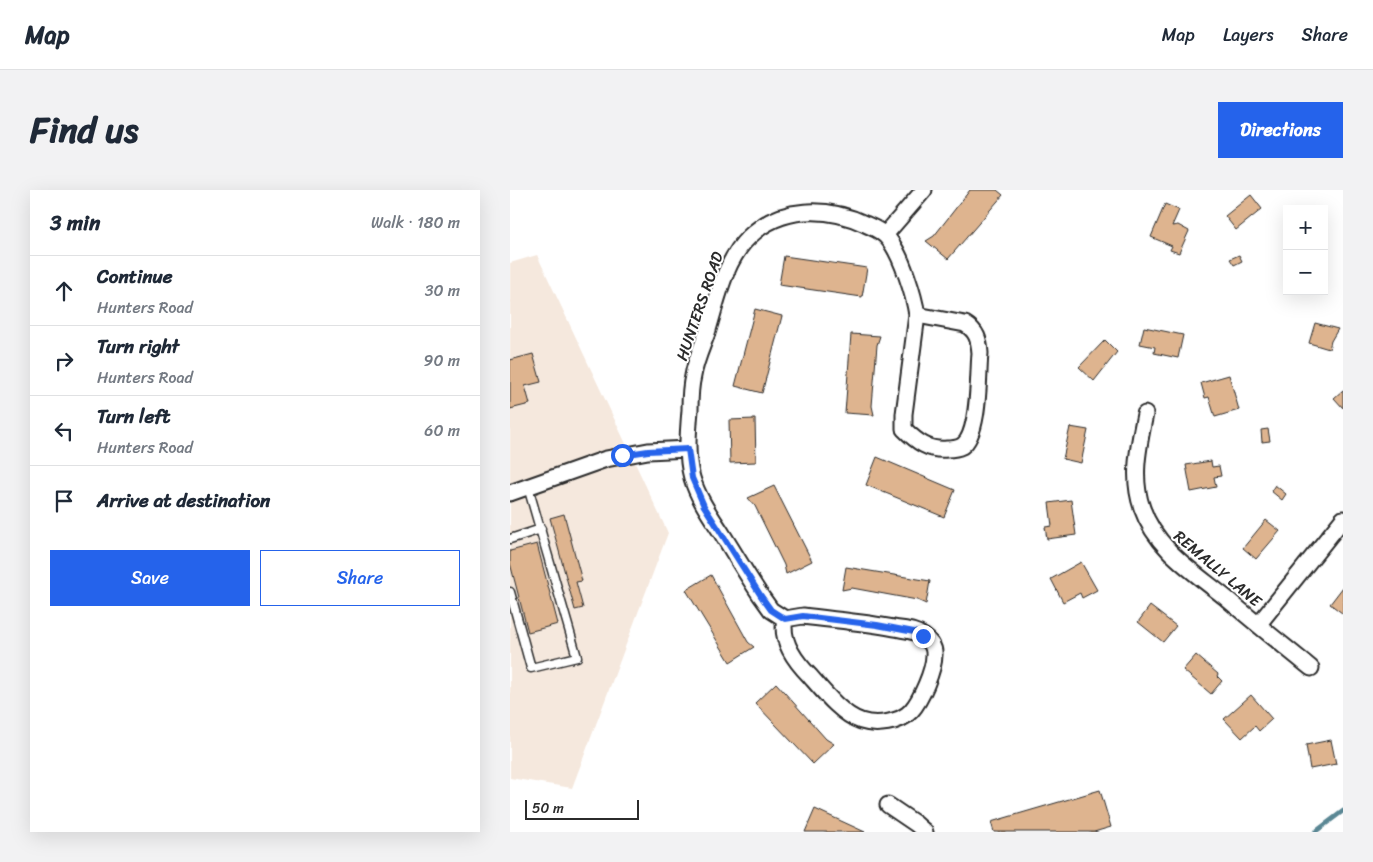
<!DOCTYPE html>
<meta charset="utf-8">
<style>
body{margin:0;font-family:Sriracha,sans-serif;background:#f2f2f3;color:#1f2937}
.controls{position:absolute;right:15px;top:15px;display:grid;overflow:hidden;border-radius:0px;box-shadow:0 5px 20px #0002}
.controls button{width:45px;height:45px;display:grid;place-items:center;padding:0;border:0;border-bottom:1px solid #e0e1e3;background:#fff;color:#1f2937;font:25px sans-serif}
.scale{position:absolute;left:15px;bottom:12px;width:114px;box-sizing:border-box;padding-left:5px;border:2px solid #2b2b2b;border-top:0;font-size:14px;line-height:18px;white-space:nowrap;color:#2b2b2b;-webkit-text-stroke:4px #fff;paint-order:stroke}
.stop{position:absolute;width:15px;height:15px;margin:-11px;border:4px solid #2563eb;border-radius:50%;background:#fff}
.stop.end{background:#2563eb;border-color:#fff;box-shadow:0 1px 5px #0008}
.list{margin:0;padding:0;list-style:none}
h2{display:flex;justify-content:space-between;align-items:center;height:65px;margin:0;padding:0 20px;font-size:21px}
h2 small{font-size:16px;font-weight:400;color:#747a83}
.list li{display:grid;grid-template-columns:32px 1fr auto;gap:15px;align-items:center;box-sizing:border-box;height:70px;padding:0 20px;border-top:1px solid #e0e1e3}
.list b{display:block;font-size:19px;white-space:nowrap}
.list p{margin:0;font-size:16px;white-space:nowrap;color:#747a83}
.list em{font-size:16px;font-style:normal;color:#747a83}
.actions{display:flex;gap:10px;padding:15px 20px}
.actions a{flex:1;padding:11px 0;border:1px solid #2563eb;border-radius:0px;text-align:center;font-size:18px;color:#2563eb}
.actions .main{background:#2563eb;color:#fff}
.icon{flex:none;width:28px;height:28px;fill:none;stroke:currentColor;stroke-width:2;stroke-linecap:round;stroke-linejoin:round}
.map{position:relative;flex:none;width:833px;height:642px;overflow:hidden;border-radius:0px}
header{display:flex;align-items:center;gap:30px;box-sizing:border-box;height:70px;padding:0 25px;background:#fff;border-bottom:1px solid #e0e1e3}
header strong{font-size:24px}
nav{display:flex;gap:28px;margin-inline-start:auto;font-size:18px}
.intro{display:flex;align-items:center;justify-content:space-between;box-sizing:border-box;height:120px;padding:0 30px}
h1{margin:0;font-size:35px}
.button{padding:12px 22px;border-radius:0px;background:#2563eb;color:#fff;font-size:18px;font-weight:700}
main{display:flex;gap:30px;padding:0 30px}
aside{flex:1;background:#fff;border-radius:0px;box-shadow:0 5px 20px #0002}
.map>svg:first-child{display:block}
</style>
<header>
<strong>Map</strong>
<nav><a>Map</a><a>Layers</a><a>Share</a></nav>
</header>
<div class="intro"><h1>Find us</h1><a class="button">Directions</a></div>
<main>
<aside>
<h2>3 min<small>Walk · 180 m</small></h2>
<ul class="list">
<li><svg class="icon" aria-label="ahead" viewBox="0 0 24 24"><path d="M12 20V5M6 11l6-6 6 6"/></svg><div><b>Continue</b><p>Hunters Road</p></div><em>30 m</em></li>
<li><svg class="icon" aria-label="right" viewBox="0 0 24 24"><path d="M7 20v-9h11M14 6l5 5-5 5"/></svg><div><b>Turn right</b><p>Hunters Road</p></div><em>90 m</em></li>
<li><svg class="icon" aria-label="left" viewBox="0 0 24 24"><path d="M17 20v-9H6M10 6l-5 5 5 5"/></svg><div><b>Turn left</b><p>Hunters Road</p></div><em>60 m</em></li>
<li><svg class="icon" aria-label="arrive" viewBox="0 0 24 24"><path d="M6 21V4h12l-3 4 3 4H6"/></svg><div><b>Arrive at destination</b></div></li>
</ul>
<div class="actions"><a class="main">Save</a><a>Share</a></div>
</aside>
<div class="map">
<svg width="833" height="642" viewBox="0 0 833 642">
<rect width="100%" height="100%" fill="#fff"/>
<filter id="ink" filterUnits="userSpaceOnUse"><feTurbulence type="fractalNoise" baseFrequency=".02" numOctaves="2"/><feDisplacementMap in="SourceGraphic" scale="10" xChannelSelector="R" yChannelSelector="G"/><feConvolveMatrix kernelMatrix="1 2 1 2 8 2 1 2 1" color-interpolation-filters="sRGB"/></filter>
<g filter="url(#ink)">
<path fill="#f5e8dd" d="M27 65 158 343 62 598 0 588V73Z"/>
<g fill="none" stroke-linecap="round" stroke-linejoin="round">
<path stroke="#5a8794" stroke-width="4.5" d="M805 642 833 621"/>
</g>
<path fill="#deb48f" stroke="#2b2b2b" d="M460 0H487L493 5 438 69 416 51 424 46Z
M741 5 752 19 726 40 715 26Z
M655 14 669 20 662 36 668 35 679 41 669 63 660 60 662 56 641 47Z
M729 65 732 71 724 75 720 69Z
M274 66 357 78 352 107 269 95Z
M245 119 272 126 252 203 225 196Z
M805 133 828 139 821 151 819 159 799 153Z
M634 137 673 145 668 168 644 163 645 157 630 154Z
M341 144 370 146 367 155 362 216 364 225 335 223Z
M595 150 607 162 584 191 569 177Z
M23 164 31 192 15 196 20 214 0 219V170Z
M719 185 729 220 705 227 699 207 695 208 691 193Z
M833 200V218L824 208Z
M245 229 246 272 220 273 219 230Z
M560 237 578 240 571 273 553 269Z
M758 239 760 251 752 252 751 240Z
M367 267 445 300 434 327 356 295Z
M701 271 702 277 709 276 711 286 704 287 706 297 681 302 676 275Z
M765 295 776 304 772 310 761 301Z
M264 296 302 371 276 384 274 375 245 316 238 308Z
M561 310 566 345 537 349 535 337 542 336 539 313Z
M54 324 72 391 66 392 73 418 65 420 40 328Z
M756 330 770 341 746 369 733 358Z
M27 354 48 434 18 442 0 373V361Z
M571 372 587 400 572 408 570 403 553 412 541 389Z
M336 377 420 391 416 414 407 410 342 398 332 400Z
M201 385 238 452 244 457 220 472 176 400Z
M833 397V422L832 423 820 414Z
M640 416 666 436 653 452 628 432Z
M686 465 708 484 707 486 712 491 701 504 673 480Z
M266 493 316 549 324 554 303 574 245 513Z
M741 505 762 529 749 541 745 536 732 548 714 529Z
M821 550 826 574 800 579 796 555Z
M590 600 601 637 584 642H484L481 632Z
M305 619 355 642H295Z"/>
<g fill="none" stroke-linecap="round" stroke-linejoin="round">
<g stroke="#2b2b2b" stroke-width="11">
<path id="service" d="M0 349 31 339
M0 402 21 478 67 467 18 297"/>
</g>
<g stroke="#2b2b2b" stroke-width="19">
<path id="minor" d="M375 45 414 0
M407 125 455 134C467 141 469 150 470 163 468 184 470 244 452 256 448 258 442 259 437 259 419 261 407 252 394 239V224Z
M635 224C629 255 621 287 632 318 646 359 684 382 716 408 744 432 773 455 801 478
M0 303 96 269 138 261 178 259
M293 426C323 430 354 432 384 438 394 440 405 440 413 446 419 450 425 457 424 465 424 480 411 510 401 521 390 533 366 536 351 531 332 525 313 501 300 486 286 472 270 451 275 429Z
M275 429 261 420 251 406C237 385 224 363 211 342 200 325 188 308 182 288 176 266 178 243 180 220 180 209 180 198 183 186 185 172 192 157 197 143 207 111 214 71 239 47 270 16 317 16 355 34 364 38 374 42 380 51 392 67 404 105 407 125
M748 435 833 329
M378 615 406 634 415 642"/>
</g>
<use href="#service" stroke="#fff" stroke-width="8"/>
<use href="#minor" stroke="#fff" stroke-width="15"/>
</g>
</g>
<g fill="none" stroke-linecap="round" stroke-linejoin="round" filter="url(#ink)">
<path stroke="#2563eb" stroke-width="6" d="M112 265 138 261 178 259 182 288 194 316 251 406 261 420 275 429 293 426 367 435 404 442 413 446"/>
</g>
<g text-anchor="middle" stroke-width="4" stroke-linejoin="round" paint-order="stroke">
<g font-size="16" fill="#2b2b2b" stroke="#fff">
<text transform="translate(189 116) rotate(-71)" y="6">HUNTERS ROAD</text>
<text transform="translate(708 378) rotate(40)" y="6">REMALLY LANE</text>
</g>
</g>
</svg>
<div class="controls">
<button>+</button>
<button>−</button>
</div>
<div class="scale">50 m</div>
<div class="stop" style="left:112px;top:265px"></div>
<div class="stop end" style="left:413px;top:446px"></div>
</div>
</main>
